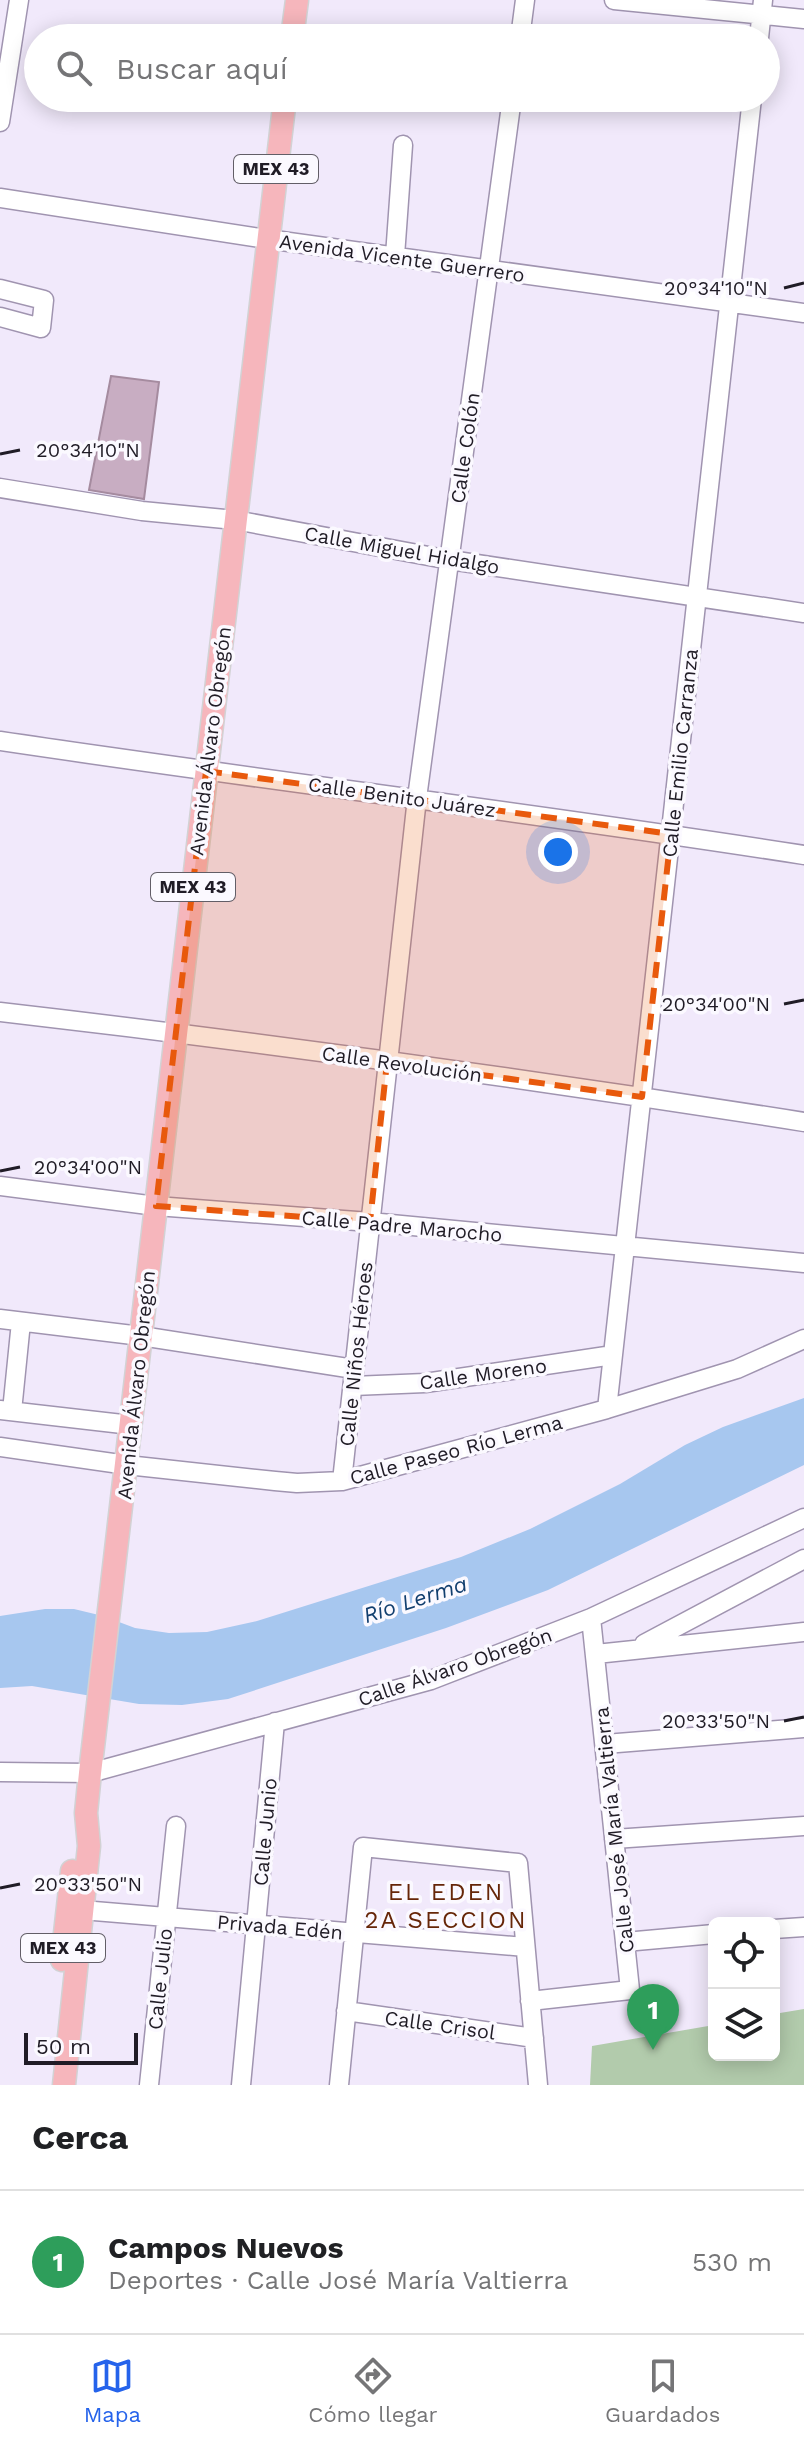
<!DOCTYPE html>
<html lang="es">
<meta charset="utf-8">
<style>
body{margin:0;font-family:"Work Sans",sans-serif;background:#f6f6f6;color:#202124}
.controls{position:absolute;right:24px;bottom:24px;display:grid;overflow:hidden;border-radius:12px;box-shadow:0 4px 20px #0003}
.controls button{width:72px;height:72px;display:grid;place-items:center;padding:0;border:0;border-bottom:2px solid #e0e0e0;background:#fff;color:#202124;font:40px sans-serif}
.scale{position:absolute;left:24px;bottom:20px;width:114px;box-sizing:border-box;padding-left:8px;border:4px solid #201c26;border-top:0;font-size:22px;line-height:28px;white-space:nowrap;color:#201c26;-webkit-text-stroke:6px #fbf9ff;paint-order:stroke}
.you{position:absolute;left:558px;top:852px;width:28px;height:28px;margin:-20px;border:6px solid #fff;border-radius:50%;background:#1a73e8;box-shadow:0 0 0 12px #1a73e833}
.badge{display:grid;place-items:center;width:52px;height:52px;border-radius:50%;background:#2563eb;color:#fff;font-size:26px;font-weight:700}
.pin{position:absolute;translate:-50% -66px;filter:drop-shadow(0 2px 4px #0008)}
.pin::after{content:'';position:absolute;top:42px;width:28px;height:24px;background:inherit;clip-path:polygon(0 0,100% 0,50% 100%)}
.list{margin:0;padding:0;list-style:none}
h2{display:flex;justify-content:space-between;align-items:center;height:104px;margin:0;padding:0 32px;font-size:34px}
h2 small{font-size:26px;font-weight:400;color:#757577}
.list li{display:grid;grid-template-columns:52px 1fr auto;gap:24px;align-items:center;box-sizing:border-box;height:144px;padding:0 32px;border-top:2px solid #e0e0e0}
.list b{display:block;font-size:30px;white-space:nowrap}
.list p{margin:0;font-size:26px;white-space:nowrap;color:#757577}
.list em{font-size:26px;font-style:normal;color:#757577}
.icon{flex:none;width:44px;height:44px;fill:none;stroke:currentColor;stroke-width:2;stroke-linecap:round;stroke-linejoin:round}
.map{position:relative;flex:none;width:804px;height:2085px;overflow:hidden}
.search{position:absolute;background:#fff;box-shadow:0 4px 20px #0003;left:24px;right:24px;top:24px;height:88px;display:flex;align-items:center;gap:20px;box-sizing:border-box;padding:0 28px;border-radius:44px;color:#757577;font-size:30px}
.sheet{height:248px;background:#fff}
nav{display:flex;justify-content:space-around;align-items:center;box-sizing:border-box;height:112px;border-top:2px solid #e0e0e0;background:#fff;font-size:22px;color:#757577}
nav a{display:grid;justify-items:center;gap:4px}
nav .on{color:#2563eb}
.map>svg:first-child{display:block}
</style>
<div class="map">
<svg width="804" height="2085" viewBox="0 0 804 2085">
<rect width="100%" height="100%" fill="#f1e9fb"/>
<path fill="#b2cbac" d="M804 2009V2085H590L592 2046 714 2025V2055H774V2014Z"/>
<path fill="#a7c7ef" d="M804 1398V1465L548 1590 446 1628 228 1699 182 1705 139 1704 32 1686 0 1688V1616L45 1609H74L103 1616 135 1628 169 1633 207 1632 257 1621 461 1557 530 1529 620 1484 685 1445 723 1427Z"/>
<path fill="#c8adc2" stroke="#a58b9f" stroke-width="2" d="M111 376 159 382 144 499 89 490Z"/>
<g fill="none" stroke-linecap="round" stroke-linejoin="round">
<g stroke="#a094b0" stroke-width="21">
<path id="minor" d="M614 0 804 19
M520 38 525 0
M759 38 763 0
M0 122 19 0
M0 198 267 239 804 313
M395 256 403 145
M0 289 44 300 41 328 0 317
M0 488 142 511 235 520 450 560 804 613
M0 741C268 781 537 813 804 855
M0 1012C269 1043 537 1080 804 1122
M0 1186 156 1206 370 1222 804 1263
M0 1319 141 1336 354 1369
M353 1386 425 1383 613 1355
M607 1409 752 98
M0 1410 131 1425
M12 1411 21 1322
M0 1447 127 1465 275 1481 297 1483 342 1481 607 1409 737 1369 804 1339
M342 1481 417 798 512 98
M644 1644 804 1559
M596 1654 804 1632
M605 1744 804 1728
M0 1772 90 1773 431 1680 591 1618 804 1518
M614 1839 804 1826
M82 1910 525 1947
M774 1929 804 1927
M625 1942 714 1934
M530 2001 630 1990 591 1618
M346 2011 534 2038
M149 2085 176 1826
M241 2085 275 1722
M339 2085 363 1847 518 1863 538 2085"/>
</g>
<g stroke="#d2d2d4" stroke-width="25">
<path id="major" d="M292 38 297 0
M62 1960 72 1871
M64 2085 89 1846 86 1813 90 1773 285 98"/>
</g>
<use href="#minor" stroke="#fff" stroke-width="18"/>
<use href="#major" stroke="#f6b6bc" stroke-width="22"/>
</g>
<path fill="#e8590c" fill-opacity="0.2" stroke="#e8590c" stroke-width="6" stroke-dasharray="16 10" stroke-linejoin="round" d="M206 771 671 834 642 1097 387 1062 370 1222 156 1206Z"/>
<path fill="none" stroke="#201c26" stroke-width="3" d="M784 288 804 283M0 454 20 450M784 1004 804 1000M0 1171 20 1167M784 1721 804 1717M0 1888 20 1884"/>
<g text-anchor="middle" stroke-width="7" stroke-linejoin="round" paint-order="stroke">
<g fill="#fbf9ff" stroke="#625e67" stroke-width="2">
<rect x="234" y="155" width="84" height="28" rx="6"/>
<rect x="151" y="873" width="84" height="28" rx="6"/>
<rect x="21" y="1934" width="84" height="28" rx="6"/>
</g>
<g font-size="18" font-weight="bold" fill="#201c26">
<text x="276" y="175">MEX 43</text>
<text x="193" y="893">MEX 43</text>
<text x="63" y="1954">MEX 43</text>
</g>
<g font-size="20" fill="#201c26" stroke="#fbf9ff">
<text transform="translate(402 258) rotate(8)" y="7">Avenida Vicente Guerrero</text>
<text transform="translate(465 448) rotate(-82)" y="7">Calle Colón</text>
<text transform="translate(402 550) rotate(10)" y="7">Calle Miguel Hidalgo</text>
<text transform="translate(210 741) rotate(-83)" y="7">Avenida Álvaro Obregón</text>
<text transform="translate(680 753) rotate(-84)" y="7">Calle Emilio Carranza</text>
<text transform="translate(402 797) rotate(8)" y="7">Calle Benito Juárez</text>
<text transform="translate(402 1064) rotate(8)" y="7">Calle Revolución</text>
<text transform="translate(402 1226) rotate(5)" y="7">Calle Padre Marocho</text>
<text transform="translate(356 1354) rotate(-84)" y="7">Calle Niños Héroes</text>
<text transform="translate(483 1374) rotate(-8)" y="7">Calle Moreno</text>
<text transform="translate(136 1385) rotate(-84)" y="7">Avenida Álvaro Obregón</text>
<text transform="translate(456 1450) rotate(-15)" y="7">Calle Paseo Río Lerma</text>
<text transform="translate(455 1667) rotate(-19)" y="7">Calle Álvaro Obregón</text>
<text transform="translate(614 1830) rotate(-96)" y="7">Calle José María Valtierra</text>
<text transform="translate(265 1832) rotate(-85)" y="7">Calle Junio</text>
<text transform="translate(280 1927) rotate(5)" y="7">Privada Edén</text>
<text transform="translate(160 1979) rotate(-84)" y="7">Calle Julio</text>
<text transform="translate(440 2025) rotate(8)" y="7">Calle Crisol</text>
</g>
<g font-size="22" font-style="italic" fill="#123f6f" stroke="#fbf9ff">
<text transform="translate(415 1599) rotate(-18)" y="8">Río Lerma</text>
</g>
<g font-size="24" letter-spacing="2" fill="#662608" stroke="#fbf9ff">
<text x="446" y="1900">EL EDEN<tspan x="446" dy="28">2A SECCION</tspan></text>
</g>
</g>
<g font-size="20" text-anchor="middle" fill="#201c26" stroke="#fbf9ff" stroke-width="7" stroke-linejoin="round" paint-order="stroke">
<text x="716" y="295">20°34'10"N</text>
<text x="88" y="457">20°34'10"N</text>
<text x="716" y="1011">20°34'00"N</text>
<text x="88" y="1174">20°34'00"N</text>
<text x="716" y="1728">20°33'50"N</text>
<text x="88" y="1891">20°33'50"N</text>
</g>
</svg>
<div class="controls">
<button><svg class="icon" aria-label="locate" viewBox="0 0 24 24"><circle cx="12" cy="12" r="6"/><path d="M12 2v4M12 18v4M2 12h4M18 12h4"/></svg></button>
<button><svg class="icon" aria-label="layers" viewBox="0 0 24 24"><path d="M12 4l9 5-9 5-9-5zM3 14l9 5 9-5"/></svg></button>
</div>
<div class="scale">50 m</div>
<div class="you"></div>
<div class="pin badge" style="left:653px;top:2050px;background:#2e9e5b">1</div>
<div class="search"><svg class="icon" aria-label="search" viewBox="0 0 24 24"><circle cx="10" cy="10" r="6"/><path d="M15 15l6 6"/></svg>Buscar aquí</div>
</div>
<section class="sheet">
<h2>Cerca<small></small></h2>
<ul class="list">
<li><span class="badge" style="background:#2e9e5b">1</span><div><b>Campos Nuevos</b><p>Deportes · Calle José María Valtierra</p></div><em>530 m</em></li>
</ul>
</section>
<nav>
<a class="on"><svg class="icon" aria-label="map" viewBox="0 0 24 24"><path d="M3 6l6-2 6 2 6-2v14l-6 2-6-2-6 2zM9 4v14M15 6v14"/></svg>Mapa</a>
<a><svg class="icon" aria-label="directions" viewBox="0 0 24 24"><path d="M12 3l9 9-9 9-9-9zM9 14v-3h6M13 9l2 2-2 2"/></svg>Cómo llegar</a>
<a><svg class="icon" aria-label="saved" viewBox="0 0 24 24"><path d="M7 4h10v16l-5-4-5 4z"/></svg>Guardados</a>
</nav>
